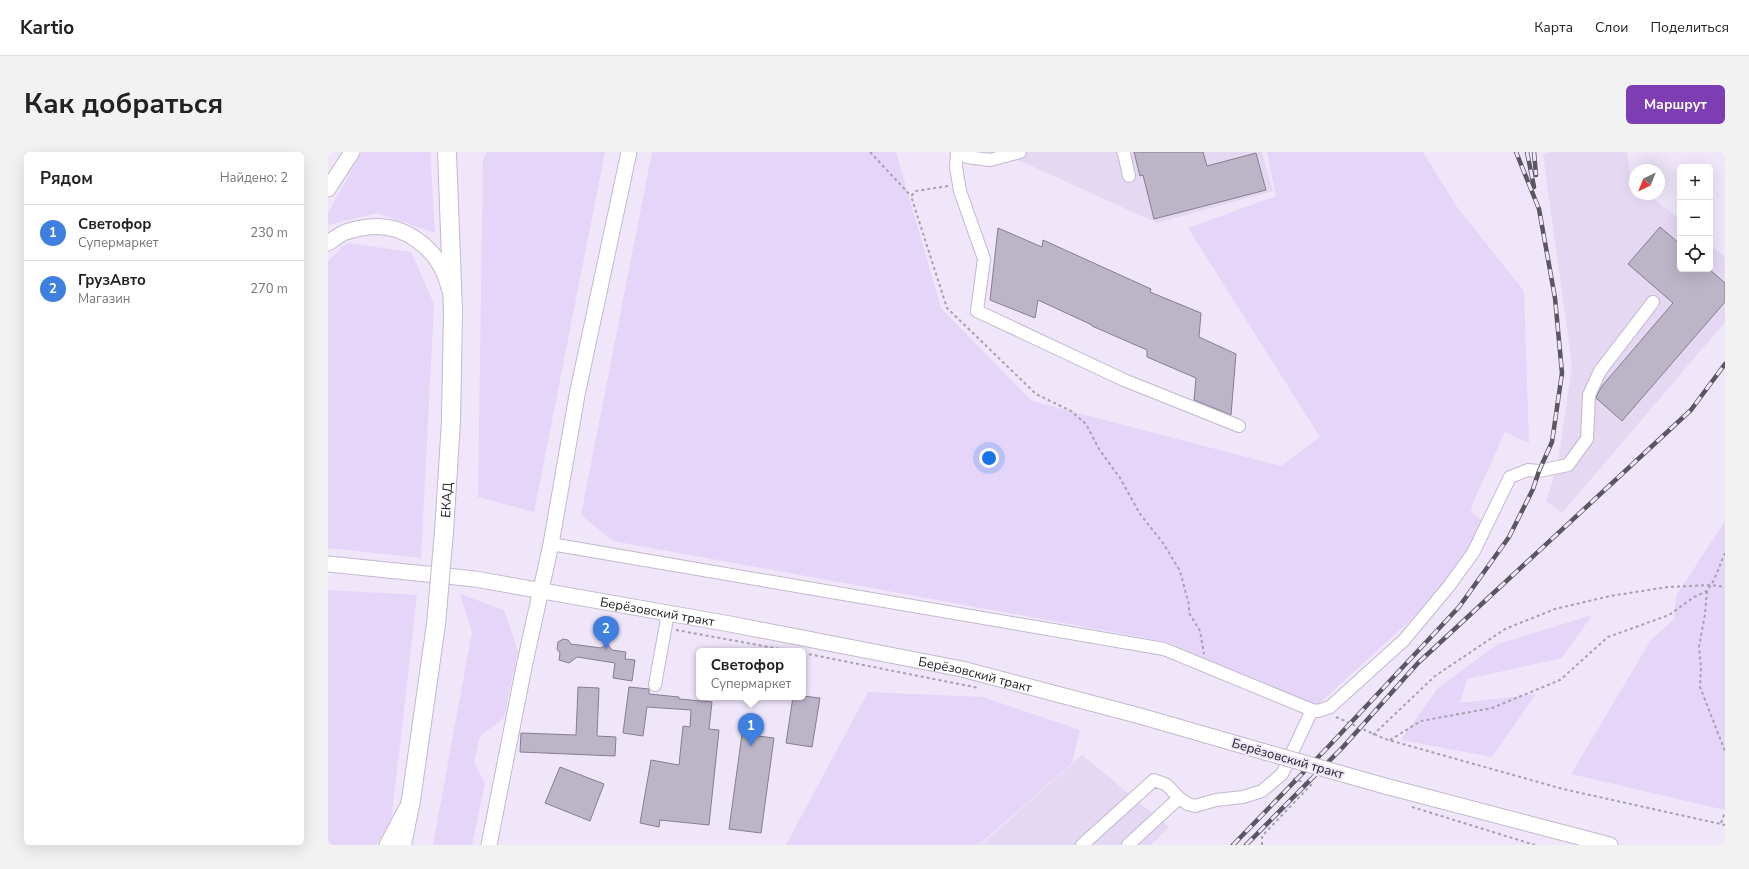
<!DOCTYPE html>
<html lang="ru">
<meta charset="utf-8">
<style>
body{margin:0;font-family:"Nunito Sans",sans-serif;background:#f2f2f2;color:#222}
.controls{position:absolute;right:12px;top:12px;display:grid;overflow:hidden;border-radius:6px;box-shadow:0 4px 16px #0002}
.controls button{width:36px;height:36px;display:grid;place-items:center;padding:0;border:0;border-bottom:1px solid #e0e0e0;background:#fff;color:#222;font:20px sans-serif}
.compass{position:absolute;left:1301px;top:12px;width:36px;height:36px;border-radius:50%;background:#fff;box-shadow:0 4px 16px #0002;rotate:223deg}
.you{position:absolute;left:661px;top:306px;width:14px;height:14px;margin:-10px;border:3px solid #fff;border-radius:50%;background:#1a73e8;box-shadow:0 0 0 6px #1a73e833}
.badge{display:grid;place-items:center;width:26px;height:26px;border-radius:50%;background:#7d3eb3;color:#fff;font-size:13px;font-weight:700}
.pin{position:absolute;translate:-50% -33px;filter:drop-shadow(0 1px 2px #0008)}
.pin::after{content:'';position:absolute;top:21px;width:14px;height:12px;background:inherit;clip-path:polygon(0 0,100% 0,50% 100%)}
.popup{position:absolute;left:368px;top:496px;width:110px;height:52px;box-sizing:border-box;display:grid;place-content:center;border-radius:6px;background:#fff;filter:drop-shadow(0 1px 3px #0005);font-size:13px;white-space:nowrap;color:#767676}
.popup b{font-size:15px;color:#222}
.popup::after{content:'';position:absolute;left:50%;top:100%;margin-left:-8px;border:8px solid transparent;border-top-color:#fff}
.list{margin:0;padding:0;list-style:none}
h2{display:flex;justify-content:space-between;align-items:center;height:52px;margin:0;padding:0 16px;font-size:17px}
h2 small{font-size:13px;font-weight:400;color:#767676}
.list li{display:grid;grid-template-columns:26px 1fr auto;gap:12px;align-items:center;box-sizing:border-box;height:56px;padding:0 16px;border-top:1px solid #e0e0e0}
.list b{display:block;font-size:15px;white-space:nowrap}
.list p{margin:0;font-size:13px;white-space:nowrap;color:#767676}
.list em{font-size:13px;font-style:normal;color:#767676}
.icon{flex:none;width:22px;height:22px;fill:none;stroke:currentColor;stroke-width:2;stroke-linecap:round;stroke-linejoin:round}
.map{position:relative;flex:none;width:1397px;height:693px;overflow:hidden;border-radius:6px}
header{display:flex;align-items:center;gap:24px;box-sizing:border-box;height:56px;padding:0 20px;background:#fff;border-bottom:1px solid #e0e0e0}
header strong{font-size:19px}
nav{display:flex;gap:22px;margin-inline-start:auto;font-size:14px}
.intro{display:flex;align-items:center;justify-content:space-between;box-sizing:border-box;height:96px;padding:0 24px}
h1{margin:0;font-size:28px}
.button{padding:10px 18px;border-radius:6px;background:#7d3eb3;color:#fff;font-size:14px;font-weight:700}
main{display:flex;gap:24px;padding:0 24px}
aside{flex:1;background:#fff;border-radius:6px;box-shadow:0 4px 16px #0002}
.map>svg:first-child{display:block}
</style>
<header>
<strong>Kartio</strong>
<nav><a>Карта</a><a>Слои</a><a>Поделиться</a></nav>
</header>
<div class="intro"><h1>Как добраться</h1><a class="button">Маршрут</a></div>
<main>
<aside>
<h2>Рядом<small>Найдено: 2</small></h2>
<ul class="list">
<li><span class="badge" style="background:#3f7fe0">1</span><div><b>Светофор</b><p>Супермаркет</p></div><em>230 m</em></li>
<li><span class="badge" style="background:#3f7fe0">2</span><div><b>ГрузАвто</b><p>Магазин</p></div><em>270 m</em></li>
</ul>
</aside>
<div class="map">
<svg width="1397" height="693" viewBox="0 0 1397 693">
<rect width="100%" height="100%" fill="#efe6fa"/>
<path fill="#e4d8f3" d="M642 0H934L945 39 829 71 690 8 645 14Z
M1224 0H1299L1303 28 1307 32V42H1320L1352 68V117H1382V92L1397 105V170L1234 361 1218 349 1229 316 1244 214 1215 2Z
M754 603 841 675 823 693H653Z"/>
<path fill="#e5d5f9" d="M34 0H102L107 81 49 61 0 73V61Z
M159 0H277L206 360 150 345 155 7Z
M324 0H568L613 156 704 249 953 314 992 285 860 76 948 44 939 0H1095L1129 55 1196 139 1201 291 1177 280 1144 353 1143 360 1153 367V375L1134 410 1100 452 986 556 840 490 285 389 253 363Z
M19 91 83 100 106 152 93 406 0 396V109Z
M1397 369V658L1243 622 1323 488 1346 467 1348 444Z
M0 438 89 443 63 671 48 693H0Z
M132 442 176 458 190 499 176 566 152 584 146 611 157 631 144 693H105L144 480Z
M1264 463 1234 506 1139 527 1132 551 1208 542 1164 605 1073 588 1110 536 1170 492Z
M540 540 655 545 752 578 744 611 651 693H458Z"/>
<path fill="#bcb4c7" stroke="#867e90" d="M806 0H875L879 14 928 1 938 38 826 67 815 23 812 24Z
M1332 75 1352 92V117H1381L1397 131V150L1294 269 1268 246V245L1274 234 1345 151 1300 112Z
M670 76 714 95 715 88 823 137 822 140 873 161 871 185 908 202 903 263 866 248 868 226 819 205V198L764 174V173L710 148 707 166 662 148Z
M235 487 240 488 243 492 273 496 279 492 284 498 298 500 297 507 307 508 304 529 285 526 287 511 249 505 241 511 231 508 232 501 229 497 230 490Z
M250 535 271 536 269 584 288 585 287 604 192 600 193 581 248 583Z
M301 535 321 537V542L351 545V547L384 550 381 577 391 578 381 673 332 668 331 675 312 671 323 608 351 613 355 574 362 575 363 558 319 555 315 584 295 581Z
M475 544 492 546 484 595 458 591 465 545H475Z
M414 582 446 586 433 681 401 677Z
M232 615 276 632 262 669 217 651Z"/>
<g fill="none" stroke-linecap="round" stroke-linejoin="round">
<g stroke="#c2b9cc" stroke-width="14">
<path id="minor" d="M629 0 628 15 632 39 656 107 649 159 796 228 911 274
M636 0 639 5 662 8 692 0
M795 0 796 1 801 24
M223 392 836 497 984 558 990 559 1002 555 1076 488 1121 434 1145 401 1182 325 1200 318 1211 319 1240 313 1259 287 1261 243 1272 219 1325 150
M327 533 340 461
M851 646 860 652 867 654 888 648 915 645 934 639 954 622 984 558
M754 693 826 628 839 633 851 646 800 693"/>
</g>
<g stroke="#c2b9cc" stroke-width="17">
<g id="major">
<path d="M0 37 24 0"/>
<path d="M0 91C6 87 12 82 18 80 23 78 29 77 34 76 74 68 112 96 121 136"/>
<path id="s1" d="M0 412 147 427 402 472 634 517 812 564 937 600"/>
<path d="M1057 634 1282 693"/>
<path d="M59 693 78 657"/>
<path d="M161 693 196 515 223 392 249 243 301 0"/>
</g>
</g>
<g stroke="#c2b9cc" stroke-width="20">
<g id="highway">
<path id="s2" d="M116 380 123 269 125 160 119 0"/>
<path d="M74 693 83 648 108 472"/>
</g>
</g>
<path stroke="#a7a0b0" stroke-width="2" stroke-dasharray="3 3" stroke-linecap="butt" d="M542 0 583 44
M620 34 588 39 583 44 619 156 708 242 743 259 758 272 771 297 792 326 812 362 835 391 852 419 861 453V461L872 479 876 502
M1379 439 1377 462 1371 495 1373 516 1372 535 1397 599
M348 478 463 499
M475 501 651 536
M1008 565 1057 587 1235 637 1397 673
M1045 583 1107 524 1177 477 1227 457 1282 444 1340 435 1383 433 1397 435
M1062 588 1093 569 1164 556 1232 528 1280 485 1341 463 1366 445 1379 439 1386 428 1397 401
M1084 655 1207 693
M1393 671 1397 660
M934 693V684L983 633 963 626"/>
<use href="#minor" stroke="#fff" stroke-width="12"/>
<use href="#major" stroke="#fff" stroke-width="15"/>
<use href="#highway" stroke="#fff" stroke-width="18"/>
<g stroke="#5b5660" stroke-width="4.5">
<path id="rail" d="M1199 0 1206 35
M1206 0 1208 23
M905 693 1001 594 1131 455 1181 385 1205 337 1211 319 1224 290 1234 221 1227 146 1211 57 1188 0
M918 693 1015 595 1090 511 1363 258 1397 212"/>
</g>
<use href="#rail" stroke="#efe6fa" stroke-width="3" stroke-dasharray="9" stroke-linecap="butt"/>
<g stroke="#c2b9cc" stroke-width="17" stroke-linecap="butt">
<path id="major-bridge" d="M937 600 1057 634"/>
</g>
<g stroke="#c2b9cc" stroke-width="20" stroke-linecap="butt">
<path id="highway-bridge" d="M108 472 116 380"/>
</g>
<use href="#major-bridge" stroke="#fff" stroke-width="15"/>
<use href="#highway-bridge" stroke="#fff" stroke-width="18"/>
</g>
<g text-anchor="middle" stroke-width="4" stroke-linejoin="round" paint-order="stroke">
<g font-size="13" fill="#1f1b22" stroke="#efe6fa">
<text dy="5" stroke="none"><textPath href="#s2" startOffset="32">ЕКАД</textPath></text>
<text dy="5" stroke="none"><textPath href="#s1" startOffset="333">Берёзовский тракт</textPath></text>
<text dy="5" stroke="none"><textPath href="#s1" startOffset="657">Берёзовский тракт</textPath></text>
<text transform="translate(960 606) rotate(16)" y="5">Берёзовский тракт</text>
</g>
</g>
</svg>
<div class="controls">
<button>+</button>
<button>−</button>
<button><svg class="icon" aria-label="locate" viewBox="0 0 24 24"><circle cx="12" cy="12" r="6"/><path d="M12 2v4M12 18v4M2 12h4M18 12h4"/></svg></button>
</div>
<svg class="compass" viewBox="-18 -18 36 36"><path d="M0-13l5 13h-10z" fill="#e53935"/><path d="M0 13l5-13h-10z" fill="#767676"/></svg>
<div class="you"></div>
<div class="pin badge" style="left:423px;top:594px;background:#3f7fe0">1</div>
<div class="popup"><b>Светофор</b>Супермаркет</div>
<div class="pin badge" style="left:278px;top:497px;background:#3f7fe0">2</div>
</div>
</main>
